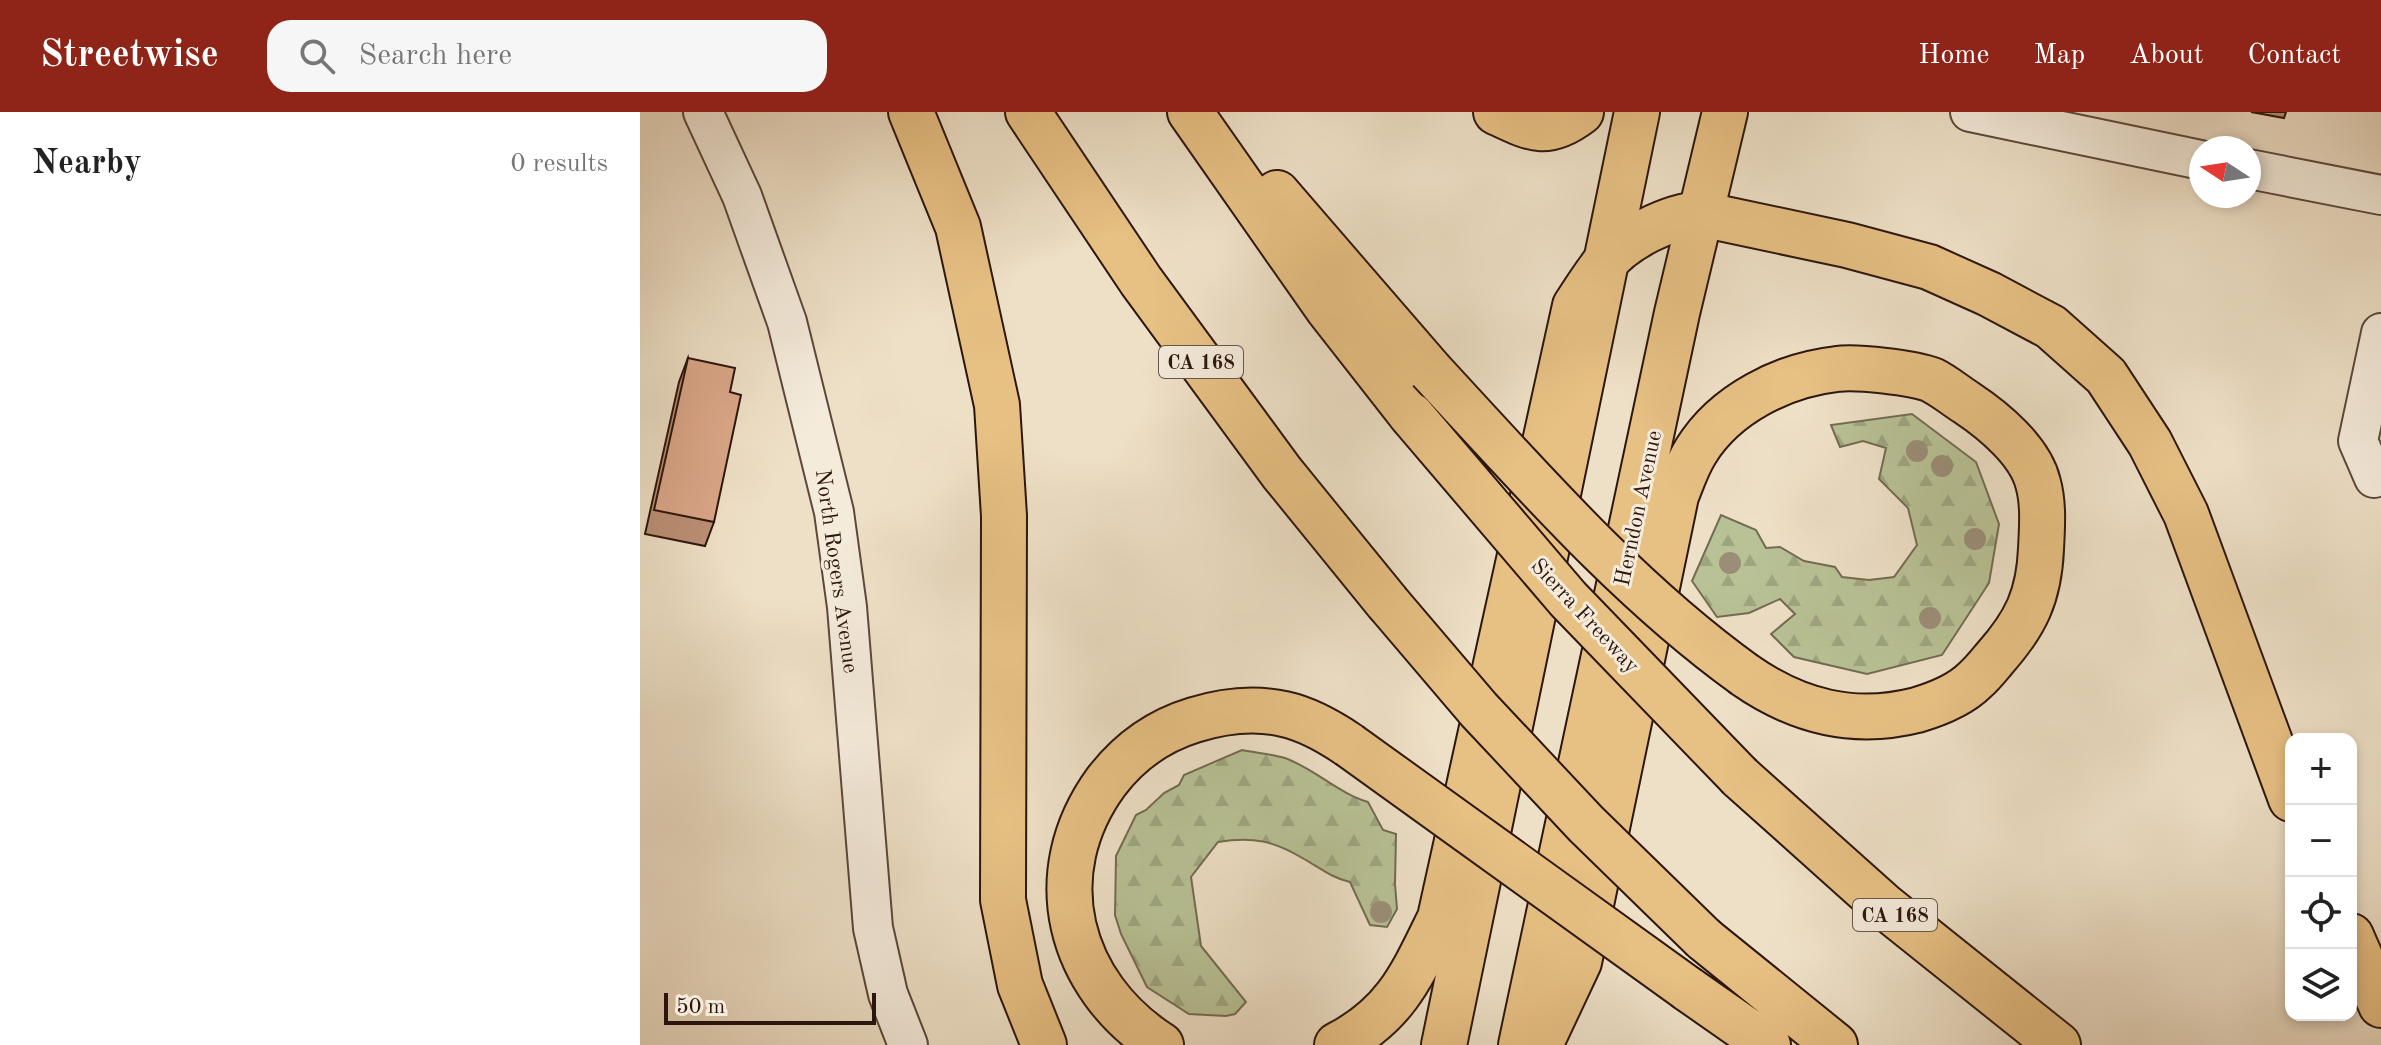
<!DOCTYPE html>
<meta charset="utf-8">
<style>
body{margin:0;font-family:"Old Standard TT",serif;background:#f6f6f6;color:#222}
.controls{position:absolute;right:24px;bottom:24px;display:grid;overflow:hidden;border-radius:16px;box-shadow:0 4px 12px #0003}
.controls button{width:72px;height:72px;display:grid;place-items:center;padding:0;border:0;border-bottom:2px solid #e0e0e0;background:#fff;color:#222;font:40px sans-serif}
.compass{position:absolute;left:1549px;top:24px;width:72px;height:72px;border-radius:50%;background:#fff;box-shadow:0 4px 12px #0003;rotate:282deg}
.scale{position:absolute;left:24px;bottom:20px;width:212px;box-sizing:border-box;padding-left:8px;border:4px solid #2c160e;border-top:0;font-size:22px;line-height:28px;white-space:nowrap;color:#2c160e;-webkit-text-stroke:6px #f4ebdb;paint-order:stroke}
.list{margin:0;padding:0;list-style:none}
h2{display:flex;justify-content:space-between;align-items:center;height:104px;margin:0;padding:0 32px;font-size:34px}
h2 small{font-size:26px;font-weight:400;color:#767676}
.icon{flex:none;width:44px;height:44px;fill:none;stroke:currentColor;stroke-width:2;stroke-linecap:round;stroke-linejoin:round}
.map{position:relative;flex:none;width:1741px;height:933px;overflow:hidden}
header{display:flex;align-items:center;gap:48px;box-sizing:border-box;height:112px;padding:0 40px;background:#8f2418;color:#fff}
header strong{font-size:38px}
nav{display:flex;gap:44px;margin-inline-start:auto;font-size:28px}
.search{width:560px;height:72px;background:#f6f6f6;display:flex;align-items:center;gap:20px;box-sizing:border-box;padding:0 28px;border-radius:24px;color:#767676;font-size:30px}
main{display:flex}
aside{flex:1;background:#fff}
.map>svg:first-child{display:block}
</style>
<header>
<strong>Streetwise</strong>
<div class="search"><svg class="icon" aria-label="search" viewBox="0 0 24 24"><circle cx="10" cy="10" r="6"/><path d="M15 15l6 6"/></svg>Search here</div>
<nav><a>Home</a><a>Map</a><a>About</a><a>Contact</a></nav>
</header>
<main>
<aside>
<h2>Nearby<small>0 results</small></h2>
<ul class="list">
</ul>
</aside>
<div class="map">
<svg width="1741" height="933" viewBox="0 0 1741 933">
<defs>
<pattern id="forest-firs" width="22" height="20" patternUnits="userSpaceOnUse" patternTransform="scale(2)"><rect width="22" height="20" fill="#b8c296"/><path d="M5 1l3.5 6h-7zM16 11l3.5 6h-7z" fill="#9ea680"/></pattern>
</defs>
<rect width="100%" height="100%" fill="#eee0c7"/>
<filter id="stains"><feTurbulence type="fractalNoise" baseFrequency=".0025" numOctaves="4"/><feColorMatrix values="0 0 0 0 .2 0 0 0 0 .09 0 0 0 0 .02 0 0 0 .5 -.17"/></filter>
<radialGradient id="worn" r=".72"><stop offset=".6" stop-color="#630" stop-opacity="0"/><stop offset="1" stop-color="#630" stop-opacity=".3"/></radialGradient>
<path fill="url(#forest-firs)" stroke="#726c52" stroke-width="2" d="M1272 302 1336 350 1359 412 1349 471 1302 543 1227 562 1154 545 1131 522 1155 502 1140 487 1109 501 1077 505 1052 469 1081 403 1116 418 1126 436 1140 435 1164 449 1195 455 1202 465 1229 468 1254 465 1277 433 1268 396 1239 367 1246 336 1223 329 1200 335 1191 313Z
M602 638C616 641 632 642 645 646 675 657 698 681 728 690L743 718 756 722 755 772 757 797 747 815 730 813 710 770C692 766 680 756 664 747 634 729 613 724 578 730L551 765 561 834 606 890 595 902 586 904 549 902 507 875 481 822 475 803 476 744 496 703 506 698 524 681 539 673 544 663Z"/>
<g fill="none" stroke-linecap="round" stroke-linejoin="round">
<g stroke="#5c483c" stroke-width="42">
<path id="minor" d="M63 0 102 84 147 210 194 400 207 495 233 816 248 882 268 933
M1330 0 1561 48
M1609 57 1741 83
M1734 366 1718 329 1741 221"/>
</g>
<g stroke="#2c160e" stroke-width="48">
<path id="major" d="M804 933 997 0
M881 933 1037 201 1085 0"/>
</g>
<g stroke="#2c160e" stroke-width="48">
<path id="highway" d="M271 0 318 115 357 293 364 404 363 788 380 873 404 933
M388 0 501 169 642 361 747 490
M550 0 688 197 771 303
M856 0C892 17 907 26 941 0
M637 81 790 258
M1100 665 1243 793 1418 933
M1711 824 1741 893
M1064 827 1195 933
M1048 877 1128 933
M521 933C428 873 399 762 466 670 488 641 518 619 554 608 583 599 613 595 644 602 667 607 690 620 709 633
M697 933C756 903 772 863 800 806L935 194C944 180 953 166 963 153 983 127 1029 104 1061 102L1207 133 1289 155 1349 182 1411 215 1466 264 1510 331 1546 402 1651 687
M900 933 939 850 1036 384C1042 369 1047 353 1056 339 1085 292 1143 263 1197 257 1216 254 1274 261 1292 268 1304 274 1316 284 1327 291 1354 309 1390 339 1398 371 1404 392 1402 416 1401 437 1399 484 1386 511 1355 546 1349 553 1343 561 1335 568 1320 583 1297 592 1277 598 1214 614 1158 600 1105 563"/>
</g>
<use href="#minor" stroke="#f4ebdb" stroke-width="38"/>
<use href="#major" stroke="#e7c084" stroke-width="44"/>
<use href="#highway" stroke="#e7c084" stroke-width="44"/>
<g stroke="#2c160e" stroke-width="48" stroke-linecap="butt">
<path id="highway-bridge" d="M790 258C889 365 987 478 1105 563
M771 303 928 487 1100 665
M747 490 839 598 946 712 1064 827
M709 633 1048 877"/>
</g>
<use href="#highway-bridge" stroke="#e7c084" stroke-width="44"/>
</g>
<g fill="#9a8e78">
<circle cx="1277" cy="339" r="11"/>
<circle cx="1302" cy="354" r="11"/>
<circle cx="1335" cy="427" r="11"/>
<circle cx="1090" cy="451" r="11"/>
<circle cx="1290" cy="506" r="11"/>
<circle cx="741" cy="800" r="11"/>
</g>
<path fill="#bb9076" stroke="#2c160e" stroke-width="2" d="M1611 0H1646L1644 6Z
M48 246 74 410 65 434 5 422 39 270Z"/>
<path fill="#daa789" stroke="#2c160e" stroke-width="2" d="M48 246 95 256 90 280 101 283 74 410 14 398Z"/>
<g text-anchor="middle" stroke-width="6" stroke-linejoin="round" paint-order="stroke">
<g fill="#f4ebdb" stroke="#68564c" stroke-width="2">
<rect x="519" y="234" width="84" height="32" rx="6"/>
<rect x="1213" y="787" width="84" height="32" rx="6"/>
</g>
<g font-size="20" font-weight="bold" fill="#2c160e">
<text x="561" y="257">CA 168</text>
<text x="1255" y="810">CA 168</text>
</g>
<g font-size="22" fill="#2c160e" stroke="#f4ebdb">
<text transform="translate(997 396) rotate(-78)" y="8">Herndon Avenue</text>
<text transform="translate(198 459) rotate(82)" y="8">North Rogers Avenue</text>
<text transform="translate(946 503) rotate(47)" y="8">Sierra Freeway</text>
</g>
</g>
<rect width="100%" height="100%" filter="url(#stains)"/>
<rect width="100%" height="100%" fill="url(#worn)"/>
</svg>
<div class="controls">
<button>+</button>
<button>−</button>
<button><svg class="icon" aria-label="locate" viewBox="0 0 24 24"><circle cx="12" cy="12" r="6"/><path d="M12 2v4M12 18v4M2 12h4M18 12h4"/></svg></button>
<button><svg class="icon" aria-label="layers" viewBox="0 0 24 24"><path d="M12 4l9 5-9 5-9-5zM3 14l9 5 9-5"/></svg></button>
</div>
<svg class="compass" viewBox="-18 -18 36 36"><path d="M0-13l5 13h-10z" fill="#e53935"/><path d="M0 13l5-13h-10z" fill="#767676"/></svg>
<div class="scale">50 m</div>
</div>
</main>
